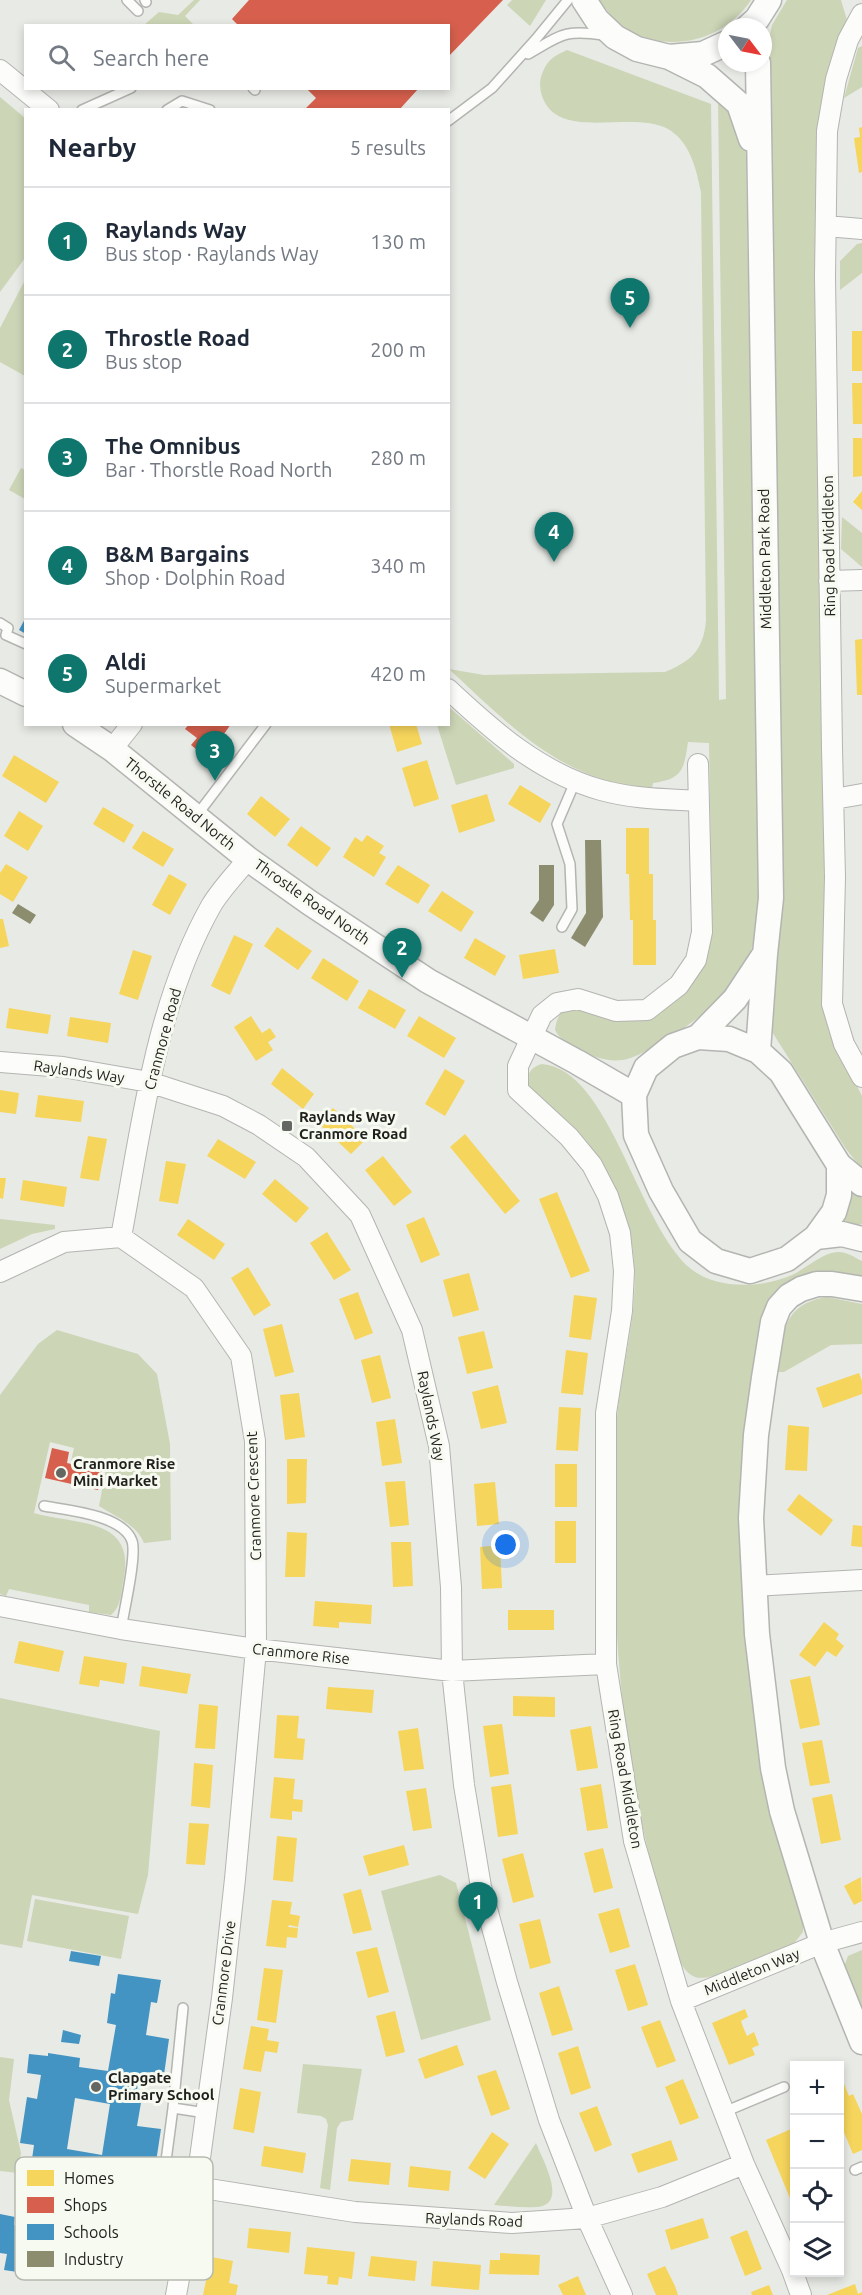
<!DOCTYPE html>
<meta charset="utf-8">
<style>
body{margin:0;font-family:Ubuntu,sans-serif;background:#f2f2f3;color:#1f2937}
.controls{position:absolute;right:18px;bottom:18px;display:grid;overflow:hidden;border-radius:0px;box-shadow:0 3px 9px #0003}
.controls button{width:54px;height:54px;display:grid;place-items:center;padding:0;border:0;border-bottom:2px solid #e0e1e3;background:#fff;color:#1f2937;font:30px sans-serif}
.compass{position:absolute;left:718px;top:18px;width:54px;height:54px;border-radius:50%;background:#fff;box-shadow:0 3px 9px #0003;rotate:122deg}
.you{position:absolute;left:506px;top:1545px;width:21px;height:21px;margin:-15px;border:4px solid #fff;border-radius:50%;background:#1a73e8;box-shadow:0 0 0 9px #1a73e833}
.badge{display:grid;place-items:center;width:39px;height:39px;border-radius:50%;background:#0f766e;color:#fff;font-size:20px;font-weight:700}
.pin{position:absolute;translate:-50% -50px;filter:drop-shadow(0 2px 3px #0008)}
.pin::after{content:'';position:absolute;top:32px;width:21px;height:18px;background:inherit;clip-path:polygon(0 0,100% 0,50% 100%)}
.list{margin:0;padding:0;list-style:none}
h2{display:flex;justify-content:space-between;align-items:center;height:78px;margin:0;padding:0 24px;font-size:26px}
h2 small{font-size:20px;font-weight:400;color:#747a83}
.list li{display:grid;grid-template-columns:39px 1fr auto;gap:18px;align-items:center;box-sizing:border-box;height:108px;padding:0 24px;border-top:2px solid #e0e1e3}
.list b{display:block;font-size:22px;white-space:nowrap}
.list p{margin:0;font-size:20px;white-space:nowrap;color:#747a83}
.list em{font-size:20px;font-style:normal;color:#747a83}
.icon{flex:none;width:33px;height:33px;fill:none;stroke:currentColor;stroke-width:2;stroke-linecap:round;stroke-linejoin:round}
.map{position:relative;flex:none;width:862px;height:2295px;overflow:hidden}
.search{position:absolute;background:#fff;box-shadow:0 3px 9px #0003;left:24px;top:24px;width:426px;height:66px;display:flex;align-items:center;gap:15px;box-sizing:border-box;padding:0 21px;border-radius:0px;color:#747a83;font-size:22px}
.panel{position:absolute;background:#fff;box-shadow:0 3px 9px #0003;left:24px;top:108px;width:426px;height:618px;border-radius:0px}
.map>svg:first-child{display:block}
</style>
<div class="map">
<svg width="862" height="2295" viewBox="0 0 862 2295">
<rect width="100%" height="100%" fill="#e8eae5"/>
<path fill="#ccd5b6" d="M194 0H200L185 16 194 25H144L159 12 178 15Z
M512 0H546L530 26 507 5Z
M600 0H751C716 53 634 59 600 0Z
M787 0H841L847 20 832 57 821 107 816 232 820 640 826 850 823 995 824 1012 829 1032 862 1096V1169L846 1149 769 1027V984L780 933 781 911V756L765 59 772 25Z
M862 46V87L844 98 858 48Z
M567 50 711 104 719 700 726 699 718 100 722 98 745 140 746 157 759 918C755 942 748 965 733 986 718 1007 648 1056 623 1060 607 1062 593 1057 579 1049 569 1044 560 1040 555 1030 560 985 603 1027 628 1018 636 1016 698 973 701 968 709 954 710 938 712 922L709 743 688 742C684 769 683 779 653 783L652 788C565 784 509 725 449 669L484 675 665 672C691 661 703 651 706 621L701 192C696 168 690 142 668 129 632 109 558 143 542 96 540 89 539 81 542 74 547 60 554 56 567 50Z
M0 97 25 118V258L0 292Z
M862 243V273L840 290V261L857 244Z
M25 280V376L0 362V328Z
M21 468 25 470V499L9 490Z
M842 517 862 533V567L841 549Z
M449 707 514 764V768L456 785 437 725 448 724Z
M542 1064C610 1069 638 1226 691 1269 717 1290 763 1288 792 1275 807 1268 820 1254 837 1252 846 1251 854 1257 862 1261V1280L791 1284 743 1538 803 1921V1932L792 1946 714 1976C708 1977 701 1979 695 1977 674 1969 667 1921 661 1900 617 1748 609 1589 616 1432 619 1369 644 1303 631 1240 623 1200 605 1159 576 1129 562 1115 544 1102 529 1088 525 1076 530 1067 542 1064Z
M850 1189 862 1198V1224H839Z
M0 1219 55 1225V1229L32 1234 0 1249Z
M827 1297 862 1304V1344L831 1345 784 1372H777C783 1334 782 1304 827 1297Z
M57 1330 138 1354 157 1374 170 1444 171 1540 144 1543C136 1524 116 1517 99 1506L106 1469 71 1461 74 1448 50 1442 34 1513C73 1525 135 1516 124 1577 121 1591 122 1606 111 1615L89 1612V1605L9 1589 6 1596 0 1594V1395L38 1344Z
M0 1698 160 1731 148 1875 138 1914 32 1895 22 1948 0 1944Z
M440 1875 456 1883 491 2020 421 2040 381 1891Z
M35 1899 129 1916 121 1959 27 1941Z
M862 1950V2020L843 1969 848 1956Z
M0 2057 14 2059 9 2100 21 2153 18 2173 0 2171Z
M303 2064 362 2069 353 2120 341 2122 337 2128 330 2190 320 2188 328 2125 326 2119 321 2116 297 2113Z
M536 2143C542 2159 569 2204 537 2207 523 2208 508 2206 494 2205Z"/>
<path fill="#f6d55c" d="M862 127V172L859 173 854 138 860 137 859 128Z
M852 331H862V371H852Z
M852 383H862V424H853Z
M853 438H862V476L853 477Z
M862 491V510L853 502Z
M862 639V695H857L855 640Z
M389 724H416L422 744 397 752Z
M14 755 59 782 46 803 2 776Z
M427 760 439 799 414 807 402 768Z
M520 785 551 804 540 823 508 804Z
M487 794 495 821 459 833 451 805Z
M261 796 290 819 275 837 247 814Z
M103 807 134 825 124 843 93 824Z
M19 811 43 826 28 851 4 836Z
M301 826 331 848 317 867 287 845Z
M626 828H649V874H653V920H656V965H633V920H630L629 874H626Z
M143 831 174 849 163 867 132 848Z
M367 835 384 846 379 853 386 857 374 877 343 857 355 837 362 842Z
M6 864 28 877 13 902 0 894V873Z
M398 865 430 885 418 904 385 884Z
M169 874 187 884 170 915 152 905Z
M442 891 474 912 461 932 428 911Z
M0 919H3L9 946 0 948Z
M277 927 312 951 298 970 264 946Z
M234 935 253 944 230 995 211 986Z
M475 938 506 956 495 976 464 958Z
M555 949 559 973 523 979 519 955Z
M133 950 152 956 138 1000 119 994Z
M323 958 359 981 347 1001 311 978Z
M369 989 406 1010 395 1029 358 1008Z
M9 1008 51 1015 48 1034 6 1028Z
M251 1016 262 1033 270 1028 276 1037 268 1042 273 1050 256 1061 234 1027Z
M419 1016 456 1038 444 1058 407 1036Z
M70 1017 111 1023 108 1043 67 1036Z
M282 1068 314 1094 303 1109 271 1084Z
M445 1069 465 1081 445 1116 425 1104Z
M0 1090 19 1093 16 1114 0 1112Z
M38 1095 84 1101 81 1122 35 1117Z
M333 1108 366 1139 351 1154 319 1124Z
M465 1134 520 1201 505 1214 450 1147Z
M88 1136 107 1139 99 1181 80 1178Z
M218 1139 256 1162 245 1179 207 1156Z
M383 1156 412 1192 394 1206 365 1170Z
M166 1161 186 1164 178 1204 159 1201Z
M0 1178H6L3 1199 0 1198Z
M275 1179 309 1208 296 1223 262 1194Z
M23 1180 67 1187 64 1207 20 1200Z
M557 1192 590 1271 571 1278 539 1199Z
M424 1217 440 1255 421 1263 406 1225Z
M188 1219 225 1244 214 1260 177 1235Z
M327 1232 351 1270 334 1280 310 1243Z
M248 1267 271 1305 254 1316 231 1278Z
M469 1273 479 1310 453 1317 443 1280Z
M358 1292 373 1333 355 1340 339 1299Z
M574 1295 597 1298 591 1340 569 1337Z
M282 1324 294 1372 275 1377 263 1329Z
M484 1331 493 1368 467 1374 458 1337Z
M566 1350 588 1353 583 1395 561 1393Z
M380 1355 391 1398 372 1403 361 1360Z
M859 1373 862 1381V1394L823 1408 816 1388Z
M498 1385 507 1423 481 1429 472 1392Z
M299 1393 305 1437 285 1440 280 1395Z
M559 1407 581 1408 578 1451 556 1450Z
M395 1419 402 1463 382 1466 376 1422Z
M788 1425 809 1427 807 1471 785 1470Z
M287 1459H307L306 1503 287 1504Z
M555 1464H577V1507H555Z
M405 1481 409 1525 390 1527 385 1482Z
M495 1482 499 1524 477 1526 474 1484Z
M799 1494 833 1520 821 1536 787 1510Z
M555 1521H576V1563H555Z
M853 1525 862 1526V1547L851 1546Z
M287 1532 307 1533 305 1577H285Z
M391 1542H411L413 1586 393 1587Z
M500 1545 502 1588 482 1589 480 1547Z
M315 1601 372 1605 371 1624 339 1622V1628L313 1626Z
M508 1610H554V1630H508Z
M824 1622 839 1634 836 1639 844 1646 836 1657 827 1651 815 1667 799 1655Z
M19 1641 64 1651 59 1672 14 1663Z
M84 1656 127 1663 124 1684 100 1680 99 1687 79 1684Z
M142 1666 191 1674 187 1694 139 1686Z
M810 1676 820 1725 800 1729 790 1680Z
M328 1687 374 1690 372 1713 326 1709Z
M513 1696 555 1697V1717L513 1716Z
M199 1704 218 1706 215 1749 195 1748Z
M277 1715 299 1716 297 1738 305 1739 303 1760 274 1758Z
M502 1724 509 1774 490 1777 483 1726Z
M591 1726 598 1768 577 1771 570 1730Z
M418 1728 424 1769 404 1771 398 1731Z
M822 1740 830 1783 810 1786 802 1743Z
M194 1763 213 1765 210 1808 191 1806Z
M274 1777 295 1779 293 1799 303 1800 302 1812 292 1811V1820L270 1818Z
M511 1784 518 1834 498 1837 491 1787Z
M601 1784 608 1828 587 1831 580 1788Z
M426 1788 432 1828 413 1831 406 1791Z
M832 1794 841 1840 821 1844 812 1798Z
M189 1823 209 1824 205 1865 186 1864Z
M277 1836 297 1838 293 1882 273 1880Z
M404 1845 409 1865 369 1876 363 1856Z
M603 1848 613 1888 594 1893 584 1853Z
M523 1853 534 1897 513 1903 502 1859Z
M861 1877 862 1901 854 1905 844 1886Z
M361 1889 372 1930 353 1934 343 1894Z
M272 1900 292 1902 290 1914 300 1916 298 1927 289 1925 288 1927 298 1928 297 1938 287 1937 286 1948 266 1946Z
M619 1908 630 1947 610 1953 598 1914Z
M540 1919 551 1963 530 1969 519 1924Z
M377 1947 389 1992 368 1998 356 1952Z
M635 1964 648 2005 628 2011 615 1970Z
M264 1968 283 1970 276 2023 257 2020Z
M559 1986 573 2030 552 2036 539 1993Z
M745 2009 748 2017 741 2021 743 2027 747 2036 754 2032 759 2045 752 2048 755 2055 729 2065 712 2023Z
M395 2011 405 2052 386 2057 376 2016Z
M660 2020 676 2061 657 2068 641 2027Z
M251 2026 269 2029 267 2040 279 2042 277 2053 265 2051 261 2072 243 2069Z
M457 2045 464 2065 425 2079 418 2059Z
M578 2046 591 2088 571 2095 558 2053Z
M496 2070 510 2109 491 2116 477 2076Z
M840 2074 849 2096 853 2094 862 2114V2150L853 2154 840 2123Z
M683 2079 699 2118 680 2125 665 2087Z
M240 2088 261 2092 254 2133 233 2129Z
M597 2106 612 2145 595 2152 579 2113Z
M791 2129 794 2136V2208L766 2140Z
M492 2132 509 2144 485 2179 468 2168Z
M671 2140 678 2160 638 2173 631 2154Z
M264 2146 306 2153 303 2173 261 2166Z
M351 2159 391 2163 389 2185 348 2181Z
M410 2166 451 2171 449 2191 408 2187Z
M703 2218 709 2238 671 2250 665 2230Z
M249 2228 291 2232 289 2253 247 2248Z
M747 2230 762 2269 745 2276 730 2237Z
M307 2247 355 2252 352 2279 339 2277 338 2285 327 2284 328 2276 304 2274Z
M500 2253 540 2255 539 2275 489 2274 490 2260H500Z
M371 2256 417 2261 415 2281 368 2276Z
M211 2257 233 2261 229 2283 238 2285 236 2295H203Z
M433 2261 481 2265 479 2290 431 2286Z
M665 2266 675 2286 678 2295H656L647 2274Z
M578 2276 586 2295H563L558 2285Z
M855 2284 858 2294 862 2292V2295H827Z
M769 2285 773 2295H752L751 2292Z"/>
<path fill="#d6604d" d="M249 0H503L448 57V26H239L232 19Z
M306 88H419L399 110H304L316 98Z
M189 724H231L224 734 232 740 220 756 212 750 206 757 191 745 197 738 185 729Z
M52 1448 69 1452 67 1463 102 1471 98 1490 45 1478Z"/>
<path fill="#4393c3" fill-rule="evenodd" d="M26 617V634L19 630Z
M71 1951 101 1956 99 1966 69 1961Z
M118 1974 161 1980 157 2003 151 2002 146 2035 169 2039 163 2082 139 2078 137 2090 143 2091 137 2126 161 2129 153 2182 135 2180 133 2196 139 2197 137 2208 131 2207 130 2217 141 2219 136 2254 124 2252 121 2276 73 2268 78 2237 72 2236 65 2279 4 2270 7 2254 0 2253V2214L15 2217 14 2225 43 2229 50 2184 29 2180 34 2145 20 2143 27 2097 37 2099 41 2075 27 2073 29 2054 48 2056V2053L80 2058 79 2067 108 2071 116 2025 107 2023 111 1993 115 1994ZM75 2098 110 2104 102 2155 67 2149ZM86 2190 114 2194 110 2222 82 2218Z
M63 2030 81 2035 79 2044 61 2042Z"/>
<path fill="#8c8c6e" d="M585 840H601L603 917 585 947 571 938 586 913Z
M539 865H554V905L543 922 530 913 539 900Z
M18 904 36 915 30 924 12 913Z"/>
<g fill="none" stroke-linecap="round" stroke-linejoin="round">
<g stroke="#b3b5b1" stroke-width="12">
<path id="service" d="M127 0 138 11
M145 0 146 2
M528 54C561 35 564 29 604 35
M253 88 255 90
M82 110 131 88
M167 110 182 101 210 110
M448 121 492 88 536 39 568 0
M0 623 8 628 6 635 26 644
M197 815 266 724
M562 927 572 909 570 864 557 824 575 782
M44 1506C67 1510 123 1515 132 1541 137 1555 124 1611 121 1629
M183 2008 173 2108 206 2113
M173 2108 160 2206 166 2217 190 2222
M724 2112 784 2087
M855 2170 862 2167"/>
</g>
<g stroke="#b3b5b1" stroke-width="22">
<path id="minor" d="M862 14 848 40 836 79 827 131 825 277 832 748 835 877 832 1004 844 1044 862 1077
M0 70 49 110
M826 226 862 229
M829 581 862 580
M448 689C494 732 540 773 601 790 633 799 666 799 698 801
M112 749 132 724
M698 764 702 932 696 960 679 985 647 1010 616 1011 578 999 557 1003 542 1015 518 1066V1090L569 1137 592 1165 608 1196 620 1233 624 1271 622 1311 606 1413V1664L634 1841 681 2001 744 2164 792 2270 801 2295
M834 799 862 794
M0 1062 63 1067 149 1082 223 1106 259 1125 306 1157 360 1215 412 1330 439 1446 451 1587 452 1671 464 1785 481 1887 507 1982 549 2120 587 2218 622 2295
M121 1237C142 1125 155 1006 211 906 221 889 236 874 248 859
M0 1272 64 1242 121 1237 194 1288 241 1356 255 1441 256 1649 235 1879 222 1998 196 2187 176 2295
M753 1586 862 1580
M0 1606 121 1629 256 1649 452 1671 606 1664
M681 2001 822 1943 862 1932
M196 2187 355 2212 512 2223 587 2218 662 2197 744 2164"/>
</g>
<g stroke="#b3b5b1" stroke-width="27">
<path id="tertiary" d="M584 0 597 20 615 37 637 49 669 57 707 76 739 104 751 139
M748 27 757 19 769 0
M669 57 703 54 727 43
M758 63 771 898 765 954 758 1051
M0 681 26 694
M75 724 112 749 248 859 310 903 428 981 577 1062 634 1095
M698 1037 729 1039 758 1051 781 1072 839 1165V1195L834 1212 816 1237 787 1259 750 1271 716 1261 690 1241 661 1191 636 1135 634 1095 646 1068 673 1046Z
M698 1037 735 999 764 955
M839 1165 862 1184
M816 1237 842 1234 862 1239
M862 1289 832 1284H817L801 1289 789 1296 779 1307 773 1322 764 1378 756 1435 751 1518 757 1634 773 1768 782 1811 822 1943 862 2042"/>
</g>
<use href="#service" stroke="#fcfcfb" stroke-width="9"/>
<use href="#minor" stroke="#fcfcfb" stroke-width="20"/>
<use href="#tertiary" stroke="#fcfcfb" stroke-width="24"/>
</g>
<g fill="#656762" stroke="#f7faf0" stroke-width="2">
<rect x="281" y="1120" width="12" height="12" rx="3"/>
<circle cx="61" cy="1473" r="6"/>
<circle cx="96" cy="2087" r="6"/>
</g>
<g text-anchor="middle" stroke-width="6" stroke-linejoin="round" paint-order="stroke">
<g font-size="15" fill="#1f201c" stroke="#f7faf0">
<text transform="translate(829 546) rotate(-91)" y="5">Ring Road Middleton</text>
<text transform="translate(765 559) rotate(-91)" y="5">Middleton Park Road</text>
<text transform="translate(180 804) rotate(39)" y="5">Thorstle Road North</text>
<text transform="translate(312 902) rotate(35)" y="5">Throstle Road North</text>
<text transform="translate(163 1039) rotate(-75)" y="5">Cranmore Road</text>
<text transform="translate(79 1072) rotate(8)" y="5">Raylands Way</text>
<text transform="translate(431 1416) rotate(79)" y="5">Raylands Way</text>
<text transform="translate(254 1496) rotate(-92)" y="5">Cranmore Crescent</text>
<text transform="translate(301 1654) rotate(6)" y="5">Cranmore Rise</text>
<text transform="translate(625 1779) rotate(80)" y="5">Ring Road Middleton</text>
<text transform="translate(752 1972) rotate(-22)" y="5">Middleton Way</text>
<text transform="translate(224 1973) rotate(-83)" y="5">Cranmore Drive</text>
<text transform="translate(474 2220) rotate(2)" y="5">Raylands Road</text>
</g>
<g font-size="15" font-weight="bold" fill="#1f201c" stroke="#f7faf0" text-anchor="start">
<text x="299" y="1122">Raylands Way<tspan x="299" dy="17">Cranmore Road</tspan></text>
<text x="73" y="1469">Cranmore Rise<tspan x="73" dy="17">Mini Market</tspan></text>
<text x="108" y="2083">Clapgate<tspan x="108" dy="17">Primary School</tspan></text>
</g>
</g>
<rect x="15" y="2157" width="198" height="123" rx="9" fill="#f7faf0" stroke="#b6b9b0" stroke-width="1.5"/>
<rect x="27" y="2170" width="27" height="16" fill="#f6d55c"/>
<rect x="27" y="2197" width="27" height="16" fill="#d6604d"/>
<rect x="27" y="2224" width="27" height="16" fill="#4393c3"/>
<rect x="27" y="2251" width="27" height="16" fill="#8c8c6e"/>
<g font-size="16" fill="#1f201c">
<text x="64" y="2184">Homes</text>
<text x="64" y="2211">Shops</text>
<text x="64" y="2238">Schools</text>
<text x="64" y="2265">Industry</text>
</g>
</svg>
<div class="controls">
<button>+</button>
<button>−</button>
<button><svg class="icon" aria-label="locate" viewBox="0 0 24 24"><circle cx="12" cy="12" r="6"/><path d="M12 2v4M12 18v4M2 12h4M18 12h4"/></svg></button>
<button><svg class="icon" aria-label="layers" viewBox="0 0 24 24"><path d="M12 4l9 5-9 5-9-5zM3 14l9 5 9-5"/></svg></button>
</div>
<svg class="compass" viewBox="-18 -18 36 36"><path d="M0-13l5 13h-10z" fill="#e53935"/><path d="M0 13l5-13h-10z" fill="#747a83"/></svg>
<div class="you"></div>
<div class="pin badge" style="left:478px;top:1932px">1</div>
<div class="pin badge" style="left:402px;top:978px">2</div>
<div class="pin badge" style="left:215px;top:781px">3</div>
<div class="pin badge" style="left:554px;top:562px">4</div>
<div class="pin badge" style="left:630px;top:328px">5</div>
<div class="search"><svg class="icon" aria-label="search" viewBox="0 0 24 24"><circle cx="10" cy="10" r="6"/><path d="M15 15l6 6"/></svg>Search here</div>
<section class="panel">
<h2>Nearby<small>5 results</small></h2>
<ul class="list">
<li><span class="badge">1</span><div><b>Raylands Way</b><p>Bus stop · Raylands Way</p></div><em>130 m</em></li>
<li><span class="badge">2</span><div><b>Throstle Road</b><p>Bus stop</p></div><em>200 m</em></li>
<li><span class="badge">3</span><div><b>The Omnibus</b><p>Bar · Thorstle Road North</p></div><em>280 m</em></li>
<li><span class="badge">4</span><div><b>B&amp;M Bargains</b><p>Shop · Dolphin Road</p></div><em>340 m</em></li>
<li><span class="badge">5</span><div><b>Aldi</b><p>Supermarket</p></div><em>420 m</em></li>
</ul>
</section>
</div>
